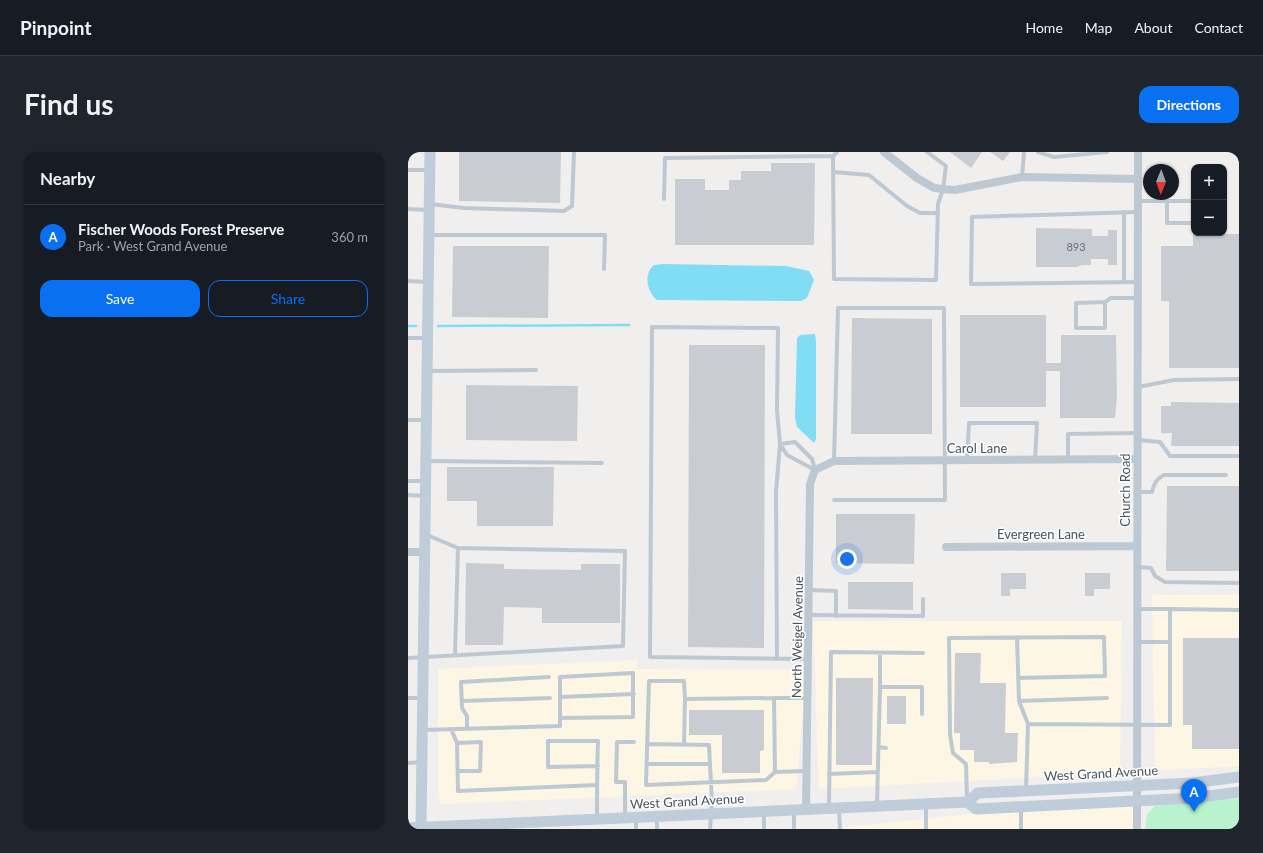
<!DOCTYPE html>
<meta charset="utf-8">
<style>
body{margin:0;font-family:Lato,sans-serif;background:#20242c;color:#f1f3f6}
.controls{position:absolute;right:12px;top:12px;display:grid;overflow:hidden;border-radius:8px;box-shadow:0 1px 3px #0004}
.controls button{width:36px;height:36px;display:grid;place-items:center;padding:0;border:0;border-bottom:1px solid #363941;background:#171b24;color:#f1f3f6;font:20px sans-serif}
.compass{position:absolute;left:735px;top:12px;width:36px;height:36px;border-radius:50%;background:#171b24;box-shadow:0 1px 3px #0004;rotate:181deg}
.you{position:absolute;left:439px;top:407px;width:14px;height:14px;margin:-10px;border:3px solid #fff;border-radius:50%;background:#1a73e8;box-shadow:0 0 0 6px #1a73e833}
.badge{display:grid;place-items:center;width:26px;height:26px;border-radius:50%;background:#0870f1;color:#fff;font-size:13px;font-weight:700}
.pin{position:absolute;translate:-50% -33px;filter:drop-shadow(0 1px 2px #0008)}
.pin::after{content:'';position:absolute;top:21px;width:14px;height:12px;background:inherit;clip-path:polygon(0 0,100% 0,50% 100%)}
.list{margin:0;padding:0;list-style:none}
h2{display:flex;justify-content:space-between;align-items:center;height:52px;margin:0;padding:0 16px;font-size:17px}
h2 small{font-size:13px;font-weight:400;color:#9ea1a6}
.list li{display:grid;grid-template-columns:26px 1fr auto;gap:12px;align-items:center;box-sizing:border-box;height:64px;padding:0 16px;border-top:1px solid #363941}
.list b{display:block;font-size:15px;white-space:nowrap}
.list p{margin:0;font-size:13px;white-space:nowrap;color:#9ea1a6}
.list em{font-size:13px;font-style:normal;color:#9ea1a6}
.actions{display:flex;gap:8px;padding:12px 16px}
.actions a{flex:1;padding:9px 0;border:1px solid #0870f1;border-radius:12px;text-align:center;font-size:14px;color:#0870f1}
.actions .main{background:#0870f1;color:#fff}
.map{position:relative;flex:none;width:831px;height:677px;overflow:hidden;border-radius:12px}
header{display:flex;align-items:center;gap:24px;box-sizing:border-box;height:56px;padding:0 20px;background:#171b24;border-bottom:1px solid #363941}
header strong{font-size:19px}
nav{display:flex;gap:22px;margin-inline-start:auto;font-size:14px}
.intro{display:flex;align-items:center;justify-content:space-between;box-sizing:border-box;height:96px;padding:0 24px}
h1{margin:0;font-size:28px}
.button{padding:10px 18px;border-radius:12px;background:#0870f1;color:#fff;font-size:14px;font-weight:700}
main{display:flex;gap:24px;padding:0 24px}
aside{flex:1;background:#171b24;border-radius:12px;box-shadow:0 1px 3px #0004}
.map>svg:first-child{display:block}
</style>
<header>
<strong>Pinpoint</strong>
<nav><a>Home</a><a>Map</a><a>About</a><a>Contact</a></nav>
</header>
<div class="intro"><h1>Find us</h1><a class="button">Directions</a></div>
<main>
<aside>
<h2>Nearby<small></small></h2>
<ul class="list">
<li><span class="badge">A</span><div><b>Fischer Woods Forest Preserve</b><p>Park · West Grand Avenue</p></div><em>360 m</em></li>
</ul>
<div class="actions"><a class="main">Save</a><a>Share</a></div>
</aside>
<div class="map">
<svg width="831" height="677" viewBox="0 0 831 677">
<rect width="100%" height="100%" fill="#f1eeee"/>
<path fill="#fef6e5" d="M744 443H831V614L755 618 747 613Z
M405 469H714L712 617 709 621 411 637Z
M229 508V517L399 518 388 637 33 652 30 643V517Z
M727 644V677H406H423Z"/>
<path fill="#b8f3ce" d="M831 646V677H737L739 662 747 654Z"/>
<path fill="#81ddf4" d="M255 112 378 114 401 119 406 128 399 146 393 149 249 148C239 140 235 122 246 113Z
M407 182 408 189V287L406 291 389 275 387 265 389 186 392 183Z"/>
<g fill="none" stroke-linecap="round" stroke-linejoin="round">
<path stroke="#81ddf4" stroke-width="2.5" d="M0 174H8
M30 174 221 173"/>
</g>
<path fill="#c9cdd3" d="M51 0H153L152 51 51 49Z
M542 0H574L563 16Z
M582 0H602L595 9Z
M363 11H407L406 93H267V27H297V38H321V28H333V19H363Z
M628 76 684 77V84H700V78H709V113H700V107H683V113H674L669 115H628Z
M785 82H831V216H761V149H753V94H785Z
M45 94H141L140 166 44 165Z
M552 163H638V211H653V183H708L709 245 707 266H652V219H638V255H552Z
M444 166 524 167V282H443Z
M281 193H357L356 496 280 495Z
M58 233 170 234 169 289 58 288Z
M763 250 831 251V294H763L764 281H753V254H763Z
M39 315H146L145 374H69V349H39Z
M759 334H831V419H758Z
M428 362H507L506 412 428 411Z
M58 411 96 412V417L173 418V412H212V471H134V456L96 455 95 493H57Z
M593 421H618V437H602V444H593Z
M677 421H702V437H686V444H677Z
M440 430H505V458L440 457Z
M775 486H831V597H784V573H775Z
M547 501H573L572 531H598L597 581H610L609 610 581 612V610H566V598H552V581H546Z
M428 526H465L464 613H428Z
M479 544H498V572H479Z
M281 558H356V598L352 599V621H314V583H281Z"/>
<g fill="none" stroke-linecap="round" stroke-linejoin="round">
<path stroke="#bdc9d2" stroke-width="4" d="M429 0 425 4 426 127 528 128 530 52 535 37 538 14 519 0
M630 0 646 5 699 0
M0 18H22
M425 20 461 23 499 54 512 61H530
M614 25 616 0
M256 47 257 6 425 4
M730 49H786
M759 49V71H786
M22 52 56 56 156 59 164 54 166 0
M0 57 21 58
M730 60 564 65 563 132 730 130
M22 83H197L196 117
M0 129 19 130
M716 130V60
M697 150V176H668V151L697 150 703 146H730
M0 186H18
M21 219 128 218
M730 235 766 228 831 227
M0 268H17
M730 288 752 290 762 304H831
M372 292 387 290 404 307 407 318
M372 292 379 303 407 318
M660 307V282L730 281
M559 308 561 271H629L627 308
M20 309 194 311
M0 329H17
M730 340H744C746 332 748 327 756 323H818
M0 343 17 344
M426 348H537L536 156H430L426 309
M729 415 743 416 747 424 757 430 831 431
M401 438 428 439V464
M729 457H762V490
M762 457 831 458
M401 463 515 464V447
M609 486 611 549 620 572
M47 502 50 396
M0 506 215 494 217 399 50 396 19 383
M369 507 368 340 372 292 369 258 370 176 244 175 242 505C295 506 347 506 400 507
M472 535V501
M152 545 226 542
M0 546H14
M366 546 277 547 276 529H241L238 633 358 628 367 620
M54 549 142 546
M611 549 699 546
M43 577 49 591 50 639 189 633
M59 577V564L54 556 53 530 141 525
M15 578 152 574V525L225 521V565L152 566
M49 591 73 590 72 619H50
M239 592 301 593 304 650 302 677
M276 592 277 547
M471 595 478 596
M0 611 14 610
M239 612H302
M398 619 367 620 366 546H399
M421 622 470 620
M618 638 620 572 762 573V490H729
M559 648 558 612 545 601 542 583 541 486 696 485 697 524 610 526
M469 653 472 535H514V562
M518 653V677
M421 655 423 500 515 501
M613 655V677
M431 657 432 677
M386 659V677
M356 660V677
M249 665V677
M217 666V630H208L209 590H226
M228 666V677
M189 667C189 641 189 615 190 589H140V615L190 614"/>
<path stroke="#bdc9d2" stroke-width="8" d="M476 0 509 26 526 36 535 37 547 38 614 25 730 27
M538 395 729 394
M0 400H18
M398 658 402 332 407 318 426 309 729 307
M729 677 730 0"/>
<path stroke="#bfccd9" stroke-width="11" d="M559 650 568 657 786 646 831 640
M13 675 22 0
M0 676 559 650 570 641 784 631 831 625"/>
</g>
<g text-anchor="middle" stroke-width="3" stroke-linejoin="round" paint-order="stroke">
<g font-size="11" fill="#65717a">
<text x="668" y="99">893</text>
</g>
<g font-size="13" fill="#44525d" stroke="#fff">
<text x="569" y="301">Carol Lane</text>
<text transform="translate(717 338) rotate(-90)" y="5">Church Road</text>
<text x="633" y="387">Evergreen Lane</text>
<text transform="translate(389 485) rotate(-89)" y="5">North Weigel Avenue</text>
<text transform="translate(693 621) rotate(-3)" y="5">West Grand Avenue</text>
<text transform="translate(279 649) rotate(-3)" y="5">West Grand Avenue</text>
</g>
</g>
</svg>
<div class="controls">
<button>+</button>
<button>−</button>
</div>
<svg class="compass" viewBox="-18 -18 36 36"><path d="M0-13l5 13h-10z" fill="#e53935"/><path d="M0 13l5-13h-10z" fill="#9ea1a6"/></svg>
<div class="you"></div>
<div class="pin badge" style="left:786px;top:660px">A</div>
</div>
</main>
